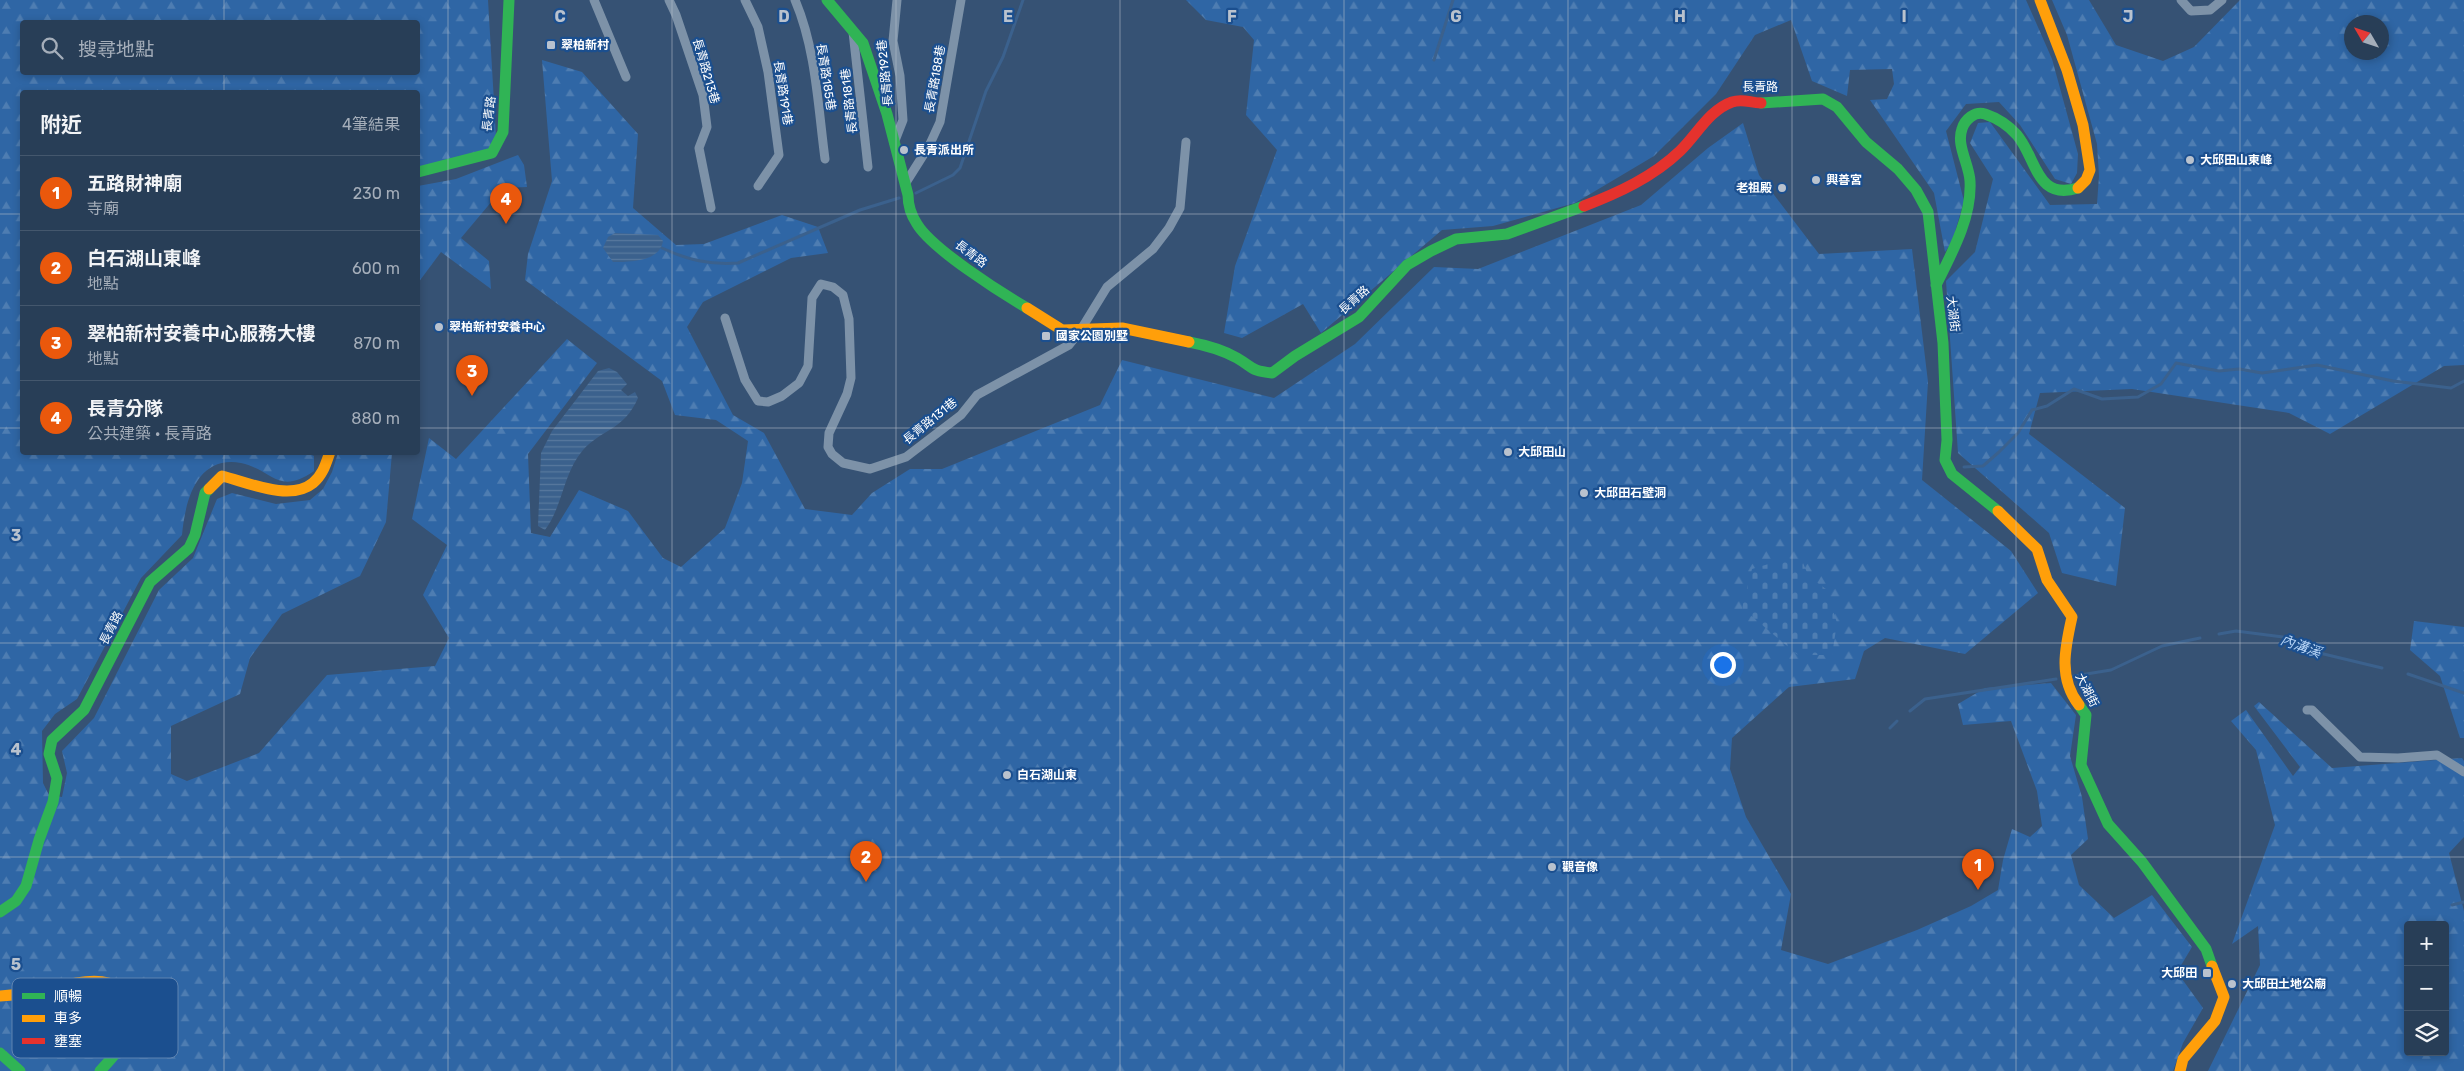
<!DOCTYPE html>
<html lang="zh-TW">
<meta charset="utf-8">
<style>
body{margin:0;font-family:Rubik,"Noto Sans TC",sans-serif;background:#30455d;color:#f1f3f6}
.controls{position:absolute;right:15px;bottom:15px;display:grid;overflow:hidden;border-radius:5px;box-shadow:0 2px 8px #0003}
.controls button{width:45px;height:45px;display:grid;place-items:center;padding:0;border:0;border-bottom:1px solid #44576d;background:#283e57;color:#f1f3f6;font:25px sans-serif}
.compass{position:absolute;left:2344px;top:15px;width:45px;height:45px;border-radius:50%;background:#283e57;box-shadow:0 2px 8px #0003;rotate:309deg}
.you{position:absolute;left:1722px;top:664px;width:18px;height:18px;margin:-12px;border:4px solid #fff;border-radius:50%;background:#1a73e8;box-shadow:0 0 0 8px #1a73e833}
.badge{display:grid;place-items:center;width:32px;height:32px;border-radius:50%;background:#ea580c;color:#fff;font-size:16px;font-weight:700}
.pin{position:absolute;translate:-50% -41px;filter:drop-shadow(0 1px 2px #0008)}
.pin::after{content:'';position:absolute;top:26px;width:18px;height:15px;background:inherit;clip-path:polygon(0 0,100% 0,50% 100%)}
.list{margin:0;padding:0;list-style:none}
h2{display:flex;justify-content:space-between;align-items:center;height:65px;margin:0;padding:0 20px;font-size:21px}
h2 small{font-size:16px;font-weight:400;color:#a5aeba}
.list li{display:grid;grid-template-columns:32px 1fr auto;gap:15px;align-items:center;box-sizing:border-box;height:75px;padding:0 20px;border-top:1px solid #44576d}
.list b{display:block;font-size:19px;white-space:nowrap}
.list p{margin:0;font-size:16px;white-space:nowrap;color:#a5aeba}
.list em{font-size:16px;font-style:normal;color:#a5aeba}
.icon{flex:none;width:28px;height:28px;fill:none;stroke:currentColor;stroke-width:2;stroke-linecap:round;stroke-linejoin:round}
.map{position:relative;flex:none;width:2464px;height:1071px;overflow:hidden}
.search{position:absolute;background:#283e57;box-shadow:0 2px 8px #0003;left:20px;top:20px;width:400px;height:55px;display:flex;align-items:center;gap:12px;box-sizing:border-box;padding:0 18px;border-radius:5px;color:#a5aeba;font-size:19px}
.panel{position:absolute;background:#283e57;box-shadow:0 2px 8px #0003;left:20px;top:90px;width:400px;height:365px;border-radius:5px}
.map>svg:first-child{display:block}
</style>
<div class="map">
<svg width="2464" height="1071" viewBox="0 0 2464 1071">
<defs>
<pattern id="forest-firs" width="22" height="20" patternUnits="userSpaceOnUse" patternTransform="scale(1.25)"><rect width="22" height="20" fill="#2f66a5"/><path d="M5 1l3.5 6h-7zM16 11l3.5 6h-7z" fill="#4e7db2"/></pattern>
<pattern id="cemetery-stones" width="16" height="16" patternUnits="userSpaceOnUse" patternTransform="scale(1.25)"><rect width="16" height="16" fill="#2f66a5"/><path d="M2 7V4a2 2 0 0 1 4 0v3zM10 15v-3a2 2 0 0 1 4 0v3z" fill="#4e7db2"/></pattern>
<pattern id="water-rules" width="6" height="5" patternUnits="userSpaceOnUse" patternTransform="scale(1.25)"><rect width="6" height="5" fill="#3b618d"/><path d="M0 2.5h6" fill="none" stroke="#58799e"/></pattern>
</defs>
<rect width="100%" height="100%" fill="#365274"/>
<path fill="url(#forest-firs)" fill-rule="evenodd" d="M0 0H488L496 136 488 151 418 167V92H22V452H306L314 456V471C278 496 273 470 241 463 196 455 185 502 182 535L141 578 77 699 55 714 42 731 43 783 49 795 62 797 67 773 62 751 94 718 159 590 193 558 217 499 232 493 276 504 310 500 323 489 332 472 338 453H392L386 522 360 576 282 614 250 658 240 694 171 726V774L187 781 259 753 327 675 435 666 449 638 423 595 447 545 412 519 429 438 456 459 567 339 597 363 528 454 531 533 550 537 579 490 628 511 663 558 681 567 725 528 742 483 748 441 716 420 675 415 662 381 525 280 528 254 552 181 542 60 582 72 638 134 633 208 676 245 704 244 782 215 818 227 828 253 791 258 703 302 687 327 733 415 764 433 805 509 852 515 872 493 910 469H942L1100 405 1122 360 1274 398 1355 344 1434 267 1478 269 1641 205 1708 148 1743 123 1759 175 1819 254 1912 249 1928 382 1922 480 2011 551 2038 593 1965 654 1885 638 1864 651 1855 679 1789 687 1732 738 1730 769 1746 817 1791 894 1781 950 1828 964 1917 930 1971 906 1998 890 2003 860 2012 829 2030 837 2042 826 2037 791 2011 721 1963 725 1958 704 1985 688 2051 683 2076 715 2070 756 2082 797 2088 839 2071 855 2079 885 2114 918 2152 895 2192 947 2177 972 2203 1008 2183 1043 2173 1071H0ZM22 22H418V72H22Z
M1186 0H2026L2052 59 2078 154 2077 173 2071 184 2055 179 2020 125 1999 102 1966 104 1946 131 1964 201 1952 242 1945 252 1934 193 1870 100 1887 99 1894 84 1892 69 1850 70 1847 96 1812 81 1791 20 1755 35 1716 94 1654 156 1575 203 1493 226 1442 230 1321 333 1303 304 1242 338 1224 333 1235 266 1277 150 1246 115 1254 40 1243 27 1206 20Z
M2052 0H2089L2116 45 2163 61 2194 47 2240 0H2464V365L2444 366 2330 434 2289 413 2132 389 2040 393 2029 434 2125 508 2116 586 2062 573 2049 533 1958 453 1946 281 1975 252 1993 179 1970 143 1978 123 1990 122 2050 205 2097 204 2099 176 2097 144 2067 35ZM2352 22H2382V52H2352Z
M518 155 524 165 527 187 503 188 461 238 489 261 491 289 441 252 418 283V186L456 179Z
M2414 621 2464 627V738H2460L2440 676 2410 650Z
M2259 702 2332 768 2462 758 2464 761V837L2449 853 2464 911V1071H2208L2260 965 2258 926 2232 944 2275 825 2256 750 2231 721 2246 710 2293 776 2300 767 2254 706ZM2408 925H2445V1052H2408Z"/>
<path fill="url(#cemetery-stones)" d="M1788 558 1803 563 1809 577 1826 589 1837 623 1832 655H1798L1742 608 1752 569Z"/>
<path fill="url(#water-rules)" d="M615 233 658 235 663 241C660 262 629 262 613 262L603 248 608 237Z
M609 368 617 372 627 384 621 390 628 396 635 392 638 398C624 430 602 429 583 450 563 473 563 506 545 530L538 526 541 453 552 431 598 371Z"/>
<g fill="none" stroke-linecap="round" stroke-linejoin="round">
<path stroke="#3b618d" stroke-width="3" d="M1434 60 1453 0
M916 193 953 175 960 168 986 91 1003 57 1023 0
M662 248C688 260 709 265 738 263L860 210 899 198
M1964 467 1983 466 1999 452 2018 433 2032 410 2047 406 2074 389 2102 399 2138 397 2161 384 2176 363 2219 371 2239 369 2262 373 2317 365 2393 381 2451 388 2464 381
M2219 634 2236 631 2283 637 2307 650 2382 668
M2408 674 2464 693
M2074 676 2111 670 2162 646 2200 638
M1910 711 1925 699 2056 679
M1890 728 1897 721
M2452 905 2464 902"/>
<path stroke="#7d92a8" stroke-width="9" d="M594 0 626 77
M669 0 676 15 703 95 707 127 699 148 711 208
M745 0 758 27 768 72 779 155 758 186
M795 0C816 49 818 107 825 159
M2181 0 2191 11 2210 10 2222 0
M853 32 868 167
M894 143 903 120 900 76 893 41 897 0
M905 184 929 146 940 122 961 0
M725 318 745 380 758 401 768 402 782 396 799 383 808 366 812 298 821 284 833 287 843 295 849 319 851 378 847 394 829 433 828 447 832 454 843 463 870 469 906 457 961 415 977 395 1069 345 1080 331 1107 287 1153 249 1169 228 1180 208 1186 142
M2307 710H2312L2360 757 2398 758 2437 755 2464 772"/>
<path stroke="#30b455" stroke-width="11" d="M827 0 863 43 887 114 908 195C908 205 911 215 917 224 932 249 1000 292 1027 308
M1761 103 1823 99 1837 107 1866 142 1898 169 1916 190 1928 212 1943 343 1947 440 1945 460 1952 474 1998 511
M418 172 492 153 503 132 509 0
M1936 285C1952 253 1972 217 1970 181 1969 164 1956 145 1962 129 1965 119 1975 111 1985 114 1997 118 2009 126 2017 135 2037 159 2036 201 2078 188
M1189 342C1205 345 1223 350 1237 358 1254 368 1251 371 1272 373L1295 356 1359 317 1407 265 1431 251 1456 239 1507 234 1584 206
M2079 705 2086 715 2081 765 2108 824 2142 862 2206 949 2212 966
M0 912 16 901 26 886 39 840 53 802 57 778 49 754 52 740 84 710 150 582 189 548 195 535 205 493 209 489
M0 1053 20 1071
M100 1071C115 1055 130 1039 132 1016"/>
<path stroke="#ff9f0a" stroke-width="11" d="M2040 0 2067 70 2083 125 2090 170 2086 180 2078 188
M1027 308 1062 330 1122 328 1189 342
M209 489 222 476C247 482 290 502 313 483 323 475 326 463 330 452
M1998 511 2037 549 2047 580 2072 617C2065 648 2058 678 2079 705
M0 996C14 995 28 994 42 991 75 983 127 965 132 1016
M2180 1071 2183 1059 2215 1021 2224 997 2212 966"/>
<path stroke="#e5322d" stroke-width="11" d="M1584 206C1618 193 1653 177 1680 151 1696 136 1709 110 1732 102 1743 98 1750 103 1761 103"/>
</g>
<path fill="none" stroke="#b9c2ce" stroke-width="1" stroke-opacity="0.55" d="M224 0V22M448 0V1071M672 0V1071M896 0V1071M1120 0V1071M1344 0V1071M1568 0V1071M1792 0V1071M2016 0V1071M2240 0V1071M224 72V92M0 214H22M418 214H2464M0 428H22M418 428H2464M224 452V1071M0 643H2464M0 857H2464"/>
<g fill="#b9c2ce" stroke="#1b4f8f" stroke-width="2">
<rect x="546" y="40" width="10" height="10" rx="2.5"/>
<circle cx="904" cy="150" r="5"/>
<circle cx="2190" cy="160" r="5"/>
<circle cx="1816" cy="180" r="5"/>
<circle cx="1782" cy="188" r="5"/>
<circle cx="439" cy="327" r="5"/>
<rect x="1041" y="331" width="10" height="10" rx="2.5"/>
<circle cx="1508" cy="452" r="5"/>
<circle cx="1584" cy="493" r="5"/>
<circle cx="1007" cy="775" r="5"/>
<circle cx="1552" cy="867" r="5"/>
<rect x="2202" y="968" width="10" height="10" rx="2.5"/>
<circle cx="2232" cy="984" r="5"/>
</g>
<g text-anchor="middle" stroke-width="4.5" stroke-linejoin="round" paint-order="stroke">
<g font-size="12" font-weight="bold" fill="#fff" stroke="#1b4f8f" text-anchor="start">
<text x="561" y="49">翠柏新村</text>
<text x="914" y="154">長青派出所</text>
<text x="2200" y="164">大邱田山東峰</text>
<text x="1826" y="184">興善宮</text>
<text x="1772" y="192" text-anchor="end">老祖殿</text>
<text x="449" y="331">翠柏新村安養中心</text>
<text x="1056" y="340">國家公園別墅</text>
<text x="1518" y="456">大邱田山</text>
<text x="1594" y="497">大邱田石壁洞</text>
<text x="1017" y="779">白石湖山東</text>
<text x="1562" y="871">觀音像</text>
<text x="2197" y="977" text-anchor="end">大邱田</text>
<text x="2242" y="988">大邱田土地公廟</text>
</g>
<g font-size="12" fill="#fff" stroke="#1b4f8f">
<text transform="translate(706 71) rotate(74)" y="4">長青路213巷</text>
<text transform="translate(885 73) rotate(-96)" y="4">長青路192巷</text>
<text transform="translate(826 77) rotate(81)" y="4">長青路185巷</text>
<text transform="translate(935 79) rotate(-80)" y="4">長青路188巷</text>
<text x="1760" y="91">長青路</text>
<text transform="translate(783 93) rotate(81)" y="4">長青路191巷</text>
<text transform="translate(849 101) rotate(-97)" y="4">長青路181巷</text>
<text transform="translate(489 114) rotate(-83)" y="4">長青路</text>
<text transform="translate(971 254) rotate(37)" y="4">長青路</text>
<text transform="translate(1354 300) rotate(-42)" y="4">長青路</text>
<text transform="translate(1953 314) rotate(83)" y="4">大湖街</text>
<text transform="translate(930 421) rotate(-39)" y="4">長青路131巷</text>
<text transform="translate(111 628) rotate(-63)" y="4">長青路</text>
<text transform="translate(2087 690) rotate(63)" y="4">大湖街</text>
</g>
<g font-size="14" font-style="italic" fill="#b5d3f5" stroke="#1b4f8f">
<text transform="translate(2301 646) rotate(20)" y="5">內溝溪</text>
</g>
</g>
<rect x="12" y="978" width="166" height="80" rx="8" fill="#1b4f8f" stroke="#5f84b1" stroke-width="1"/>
<rect x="22" y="993" width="23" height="6" fill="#30b455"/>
<rect x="22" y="1015" width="23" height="7" fill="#ff9f0a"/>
<rect x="22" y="1038" width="23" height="6" fill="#e5322d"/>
<g font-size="14" fill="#fff">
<text x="54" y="1001">順暢</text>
<text x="54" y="1023">車多</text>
<text x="54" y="1046">壅塞</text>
</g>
<g font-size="16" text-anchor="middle" font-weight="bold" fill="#b9c2ce" stroke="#1b4f8f" stroke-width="4.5" stroke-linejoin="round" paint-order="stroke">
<text x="560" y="22">C</text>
<text x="784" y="22">D</text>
<text x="1008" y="22">E</text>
<text x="1232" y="22">F</text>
<text x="1456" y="22">G</text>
<text x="1680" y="22">H</text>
<text x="1904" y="22">I</text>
<text x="2128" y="22">J</text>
<text x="16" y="541">3</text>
<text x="16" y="755">4</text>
<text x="16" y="970">5</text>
</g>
</svg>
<div class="controls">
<button>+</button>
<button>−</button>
<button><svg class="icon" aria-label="layers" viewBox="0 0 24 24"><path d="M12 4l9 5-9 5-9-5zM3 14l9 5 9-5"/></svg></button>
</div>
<svg class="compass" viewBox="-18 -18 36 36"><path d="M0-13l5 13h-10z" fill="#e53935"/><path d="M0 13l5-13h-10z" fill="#a5aeba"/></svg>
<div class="you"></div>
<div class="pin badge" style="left:1978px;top:890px">1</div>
<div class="pin badge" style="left:866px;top:882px">2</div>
<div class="pin badge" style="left:472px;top:396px">3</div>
<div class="pin badge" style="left:506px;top:224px">4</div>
<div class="search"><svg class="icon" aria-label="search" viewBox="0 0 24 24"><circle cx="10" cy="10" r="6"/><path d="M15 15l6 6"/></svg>搜尋地點</div>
<section class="panel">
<h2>附近<small>4筆結果</small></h2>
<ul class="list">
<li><span class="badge">1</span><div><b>五路財神廟</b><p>寺廟</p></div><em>230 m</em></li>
<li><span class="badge">2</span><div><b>白石湖山東峰</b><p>地點</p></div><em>600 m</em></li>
<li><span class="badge">3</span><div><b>翠柏新村安養中心服務大樓</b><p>地點</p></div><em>870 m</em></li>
<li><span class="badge">4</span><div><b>長青分隊</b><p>公共建築 · 長青路</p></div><em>880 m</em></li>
</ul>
</section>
</div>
